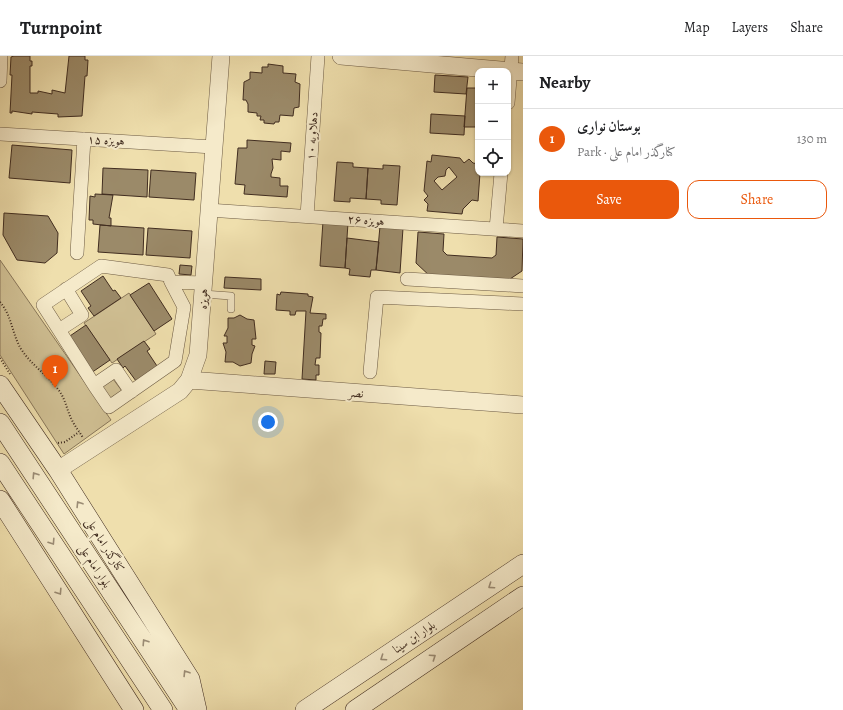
<!DOCTYPE html>
<meta charset="utf-8">
<style>
body{margin:0;font-family:Alegreya,Amiri,serif;background:#f6f6f6;color:#202124}
.controls{position:absolute;right:12px;top:12px;display:grid;overflow:hidden;border-radius:8px;box-shadow:0 1px 3px #0004}
.controls button{width:36px;height:36px;display:grid;place-items:center;padding:0;border:0;border-bottom:1px solid #e0e0e0;background:#fff;color:#202124;font:20px sans-serif}
.you{position:absolute;left:268px;top:366px;width:14px;height:14px;margin:-10px;border:3px solid #fff;border-radius:50%;background:#1a73e8;box-shadow:0 0 0 6px #1a73e833}
.badge{display:grid;place-items:center;width:26px;height:26px;border-radius:50%;background:#ea580c;color:#fff;font-size:13px;font-weight:700}
.pin{position:absolute;translate:-50% -33px;filter:drop-shadow(0 1px 2px #0008)}
.pin::after{content:'';position:absolute;top:21px;width:14px;height:12px;background:inherit;clip-path:polygon(0 0,100% 0,50% 100%)}
.list{margin:0;padding:0;list-style:none}
h2{display:flex;justify-content:space-between;align-items:center;height:52px;margin:0;padding:0 16px;font-size:17px}
h2 small{font-size:13px;font-weight:400;color:#757577}
.list li{display:grid;grid-template-columns:26px 1fr auto;gap:12px;align-items:center;box-sizing:border-box;height:60px;padding:0 16px;border-top:1px solid #e0e0e0}
.list b{display:block;font-size:15px;white-space:nowrap}
.list p{margin:0;font-size:13px;white-space:nowrap;color:#757577}
.list em{font-size:13px;font-style:normal;color:#757577}
.actions{display:flex;gap:8px;padding:12px 16px}
.actions a{flex:1;padding:9px 0;border:1px solid #ea580c;border-radius:12px;text-align:center;font-size:14px;color:#ea580c}
.actions .main{background:#ea580c;color:#fff}
.icon{flex:none;width:22px;height:22px;fill:none;stroke:currentColor;stroke-width:2;stroke-linecap:round;stroke-linejoin:round}
.map{position:relative;flex:none;width:523px;height:654px;overflow:hidden}
header{display:flex;align-items:center;gap:24px;box-sizing:border-box;height:56px;padding:0 20px;background:#fff;border-bottom:1px solid #e0e0e0}
header strong{font-size:19px}
nav{display:flex;gap:22px;margin-inline-start:auto;font-size:14px}
main{display:flex}
aside{flex:1;background:#fff}
.map>svg:first-child{display:block}
</style>
<header>
<strong>Turnpoint</strong>
<nav><a>Map</a><a>Layers</a><a>Share</a></nav>
</header>
<main>
<div class="map">
<svg width="523" height="654" viewBox="0 0 523 654">
<rect width="100%" height="100%" fill="#efdfad"/>
<filter id="stains"><feTurbulence type="fractalNoise" baseFrequency=".005" numOctaves="4"/><feColorMatrix values="0 0 0 0 .2 0 0 0 0 .09 0 0 0 0 .02 0 0 0 .5 -.17"/></filter>
<radialGradient id="worn" r=".72"><stop offset=".6" stop-color="#630" stop-opacity="0"/><stop offset="1" stop-color="#630" stop-opacity=".3"/></radialGradient>
<path fill="#d1c195" stroke="#89775a" d="M0 204 111 364 64 398 0 299Z
M129 237 156 278 112 307 84 267Z
M113 323 122 335 109 343 101 331Z"/>
<path fill="#9b8a69" stroke="#412d20" fill-rule="evenodd" d="M14 0H30V5H32V10H30V37H38V35L52 38V34L65 37 69 0H85V4H88L87 20H85L82 60 58 61V58L32 56V58L12 55V57H10L12 19H10L11 1Z
M268 8 283 10V17L296 18 295 26 300 28 299 51 294 52 293 60 280 59 279 66H275L274 68 264 67V64H260L261 60H257V57L248 56V48L246 44H243L244 26 250 23V16L262 17V11H268Z
M435 19 468 21 466 38 434 36Z
M467 32H478V71H464Z
M431 58 465 60 464 79 430 77Z
M247 84 291 87 290 96 281 95V104L272 103 273 112 271 118V121L280 122V130H288L287 141 244 138 245 129 235 128 238 92H247Z
M12 89 72 94 70 127 9 122Z
M432 99 460 102 464 107 469 103 473 107 478 108V117H480L478 145 472 144 463 153 462 158 427 155 428 148 424 144 428 140 424 135 427 105 431 106ZM449 111 457 121 442 134 434 125 438 121 445 120 446 114Z
M337 106 353 107V111L368 112 366 143 350 142V146L334 145Z
M383 109 400 110 397 149 381 148V144L366 143 368 112 383 113Z
M103 112 148 114 147 141 102 138Z
M151 114 196 117 194 144 149 141Z
M95 138 113 139 109 162H111V170L93 168V164H89L90 140 95 141Z
M4 157 48 160 58 177 57 197 45 207 17 204 3 179Z
M323 165 348 167 345 212 320 210Z
M100 169 144 172 143 199 98 196Z
M380 170 403 172 400 217 376 214Z
M148 172 192 175 190 202 146 199Z
M418 176 444 178 443 195 447 199 492 202 496 199 497 181 523 183 522 215 504 227 432 222 416 207Z
M347 182 379 186 376 214H371L370 221 349 219 350 213 345 212Z
M180 209 192 210 191 219 179 218Z
M103 220 113 235 115 234 121 242 94 260 88 252 91 250 81 235Z
M225 221 261 223V234L224 232Z
M149 227 172 263 154 275 130 239Z
M281 236 308 238V240L313 241 310 257 326 258V263H323L322 270H319V276L321 277 320 302H316L315 309H319V319H316V324L302 323 306 255H296L295 259H290V255L276 254 277 238 280 239Z
M240 259 247 263 254 264 256 283H252V289L255 290 252 298 251 307 240 310 233 306H225L226 296 223 287H227V280H224L228 272V262H234Z
M86 269 110 304 91 317 67 282Z
M144 285 150 293 147 295 157 310 136 325 125 310 123 312 117 303Z
M265 305 276 306 275 318H264Z"/>
<g fill="none" stroke-linecap="round" stroke-linejoin="round">
<g stroke="#6c5a43" stroke-width="8">
<path id="service" d="M203 238 231 240V253"/>
</g>
<g stroke="#6c5a43" stroke-width="14">
<path id="minor" d="M0 25 1 0
M508 47 512 0
M0 78 213 91
M208 154 523 175
M307 160 318 0
M496 173 501 117
M77 197 84 83
M407 223 523 230
M66 233 82 259 59 274 43 249 101 210 168 219 171 226 204 227
M59 274 94 329
M370 316 377 241 523 248
M131 336 116 314 94 329 109 351 175 305 184 251 171 226"/>
</g>
<g stroke="#6c5a43" stroke-width="18">
<path id="tertiary" d="M341 0 523 16
M189 324 523 349
M58 414 180 335 189 324 198 299 221 0"/>
</g>
<g stroke="#412d20" stroke-width="20">
<path id="secondary" d="M0 329 58 414 190 623 197 654
M0 367 189 654
M0 407 163 654
M0 444 134 654
M305 654 523 508
M355 654 523 540"/>
</g>
<path stroke="#412d20" stroke-width="2" stroke-dasharray="1 2" stroke-linecap="butt" d="M0 246C12 260 12 278 21 293 32 310 49 320 60 336 66 345 67 355 72 364 75 371 80 376 83 382
M0 302 10 318
M58 387 65 386 79 376"/>
<use href="#service" stroke="#f5eaca" stroke-width="7"/>
<use href="#minor" stroke="#f5eaca" stroke-width="13"/>
<use href="#tertiary" stroke="#f5eaca" stroke-width="17"/>
<use href="#secondary" stroke="#f5eaca" stroke-width="19"/>
</g>
<defs><path id="oneway-chevron" d="M-2-3.5L2.5 0L-2 3.5" fill="none" stroke-width="1.6" stroke-linecap="round" stroke-linejoin="round"/></defs>
<g stroke="#9b8c75">
<use href="#oneway-chevron" transform="translate(35 419) rotate(-123)"/>
<use href="#oneway-chevron" transform="translate(79 448) rotate(-122)"/>
<use href="#oneway-chevron" transform="translate(52 486) rotate(57)"/>
<use href="#oneway-chevron" transform="translate(491 530) rotate(146)"/>
<use href="#oneway-chevron" transform="translate(59 536) rotate(57)"/>
<use href="#oneway-chevron" transform="translate(145 586) rotate(-123)"/>
<use href="#oneway-chevron" transform="translate(433 601) rotate(-34)"/>
<use href="#oneway-chevron" transform="translate(383 602) rotate(146)"/>
<use href="#oneway-chevron" transform="translate(186 617) rotate(-122)"/>
</g>
<g text-anchor="middle" stroke-width="4" stroke-linejoin="round" paint-order="stroke">
<g font-size="12" fill="#412d20" stroke="#f5eaca">
<text transform="translate(312 80) rotate(-86)" y="4">دهلاویه ۱۰</text>
<text transform="translate(106 84) rotate(3)" y="4">هویزه ۱۵</text>
<text transform="translate(366 164) rotate(4)" y="4">هویزه ۲۶</text>
<text transform="translate(203 243) rotate(-87)" y="4">هویزه</text>
<text transform="translate(356 337) rotate(4)" y="4">نصر</text>
<text transform="translate(105 489) rotate(58)" y="4">کنارگذر امام علی</text>
<text transform="translate(95 510) rotate(57)" y="4">بلوار امام علی</text>
<text transform="translate(414 581) rotate(-34)" y="4">بلوار ابن سینا</text>
</g>
</g>
<rect width="100%" height="100%" filter="url(#stains)"/>
<rect width="100%" height="100%" fill="url(#worn)"/>
</svg>
<div class="controls">
<button>+</button>
<button>−</button>
<button><svg class="icon" aria-label="locate" viewBox="0 0 24 24"><circle cx="12" cy="12" r="6"/><path d="M12 2v4M12 18v4M2 12h4M18 12h4"/></svg></button>
</div>
<div class="you"></div>
<div class="pin badge" style="left:55px;top:332px">1</div>
</div>
<aside>
<h2>Nearby<small></small></h2>
<ul class="list">
<li><span class="badge">1</span><div><b>بوستان نواری</b><p>Park · کنارگذر امام علی</p></div><em>130 m</em></li>
</ul>
<div class="actions"><a class="main">Save</a><a>Share</a></div>
</aside>
</main>
